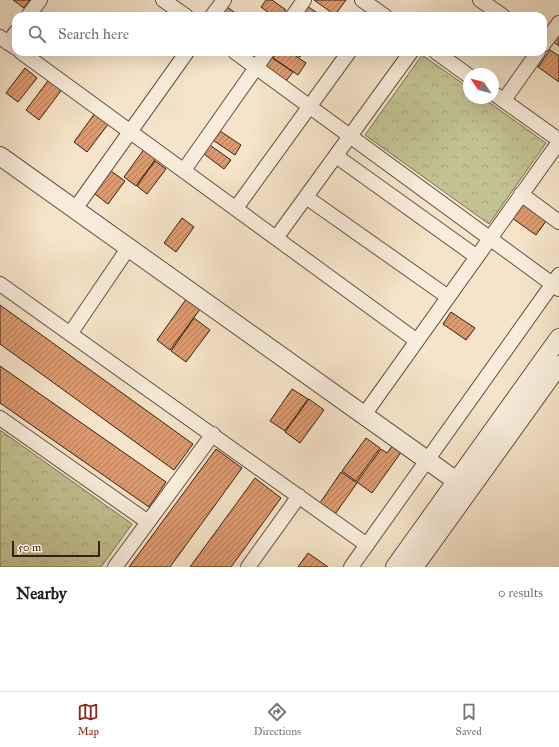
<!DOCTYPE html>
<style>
body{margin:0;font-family:"IM FELL Great Primer",serif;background:#f6f6f6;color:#202124}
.compass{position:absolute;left:463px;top:68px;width:36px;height:36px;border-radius:50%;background:#fff;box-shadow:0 4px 16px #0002;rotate:305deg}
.scale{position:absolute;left:12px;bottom:10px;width:88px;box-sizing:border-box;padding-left:4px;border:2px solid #392112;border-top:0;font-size:11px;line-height:14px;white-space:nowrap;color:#392112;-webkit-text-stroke:3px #f8eddc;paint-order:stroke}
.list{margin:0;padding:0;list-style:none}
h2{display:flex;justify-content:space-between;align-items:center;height:52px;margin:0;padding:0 16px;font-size:17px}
h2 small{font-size:13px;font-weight:400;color:#757577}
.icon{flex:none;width:22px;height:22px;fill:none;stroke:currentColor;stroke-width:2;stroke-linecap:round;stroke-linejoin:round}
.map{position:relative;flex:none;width:559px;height:567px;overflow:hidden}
.search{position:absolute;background:#fff;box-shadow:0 4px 16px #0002;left:12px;right:12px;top:12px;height:44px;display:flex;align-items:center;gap:10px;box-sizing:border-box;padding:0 14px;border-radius:12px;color:#757577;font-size:15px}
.sheet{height:124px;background:#fff}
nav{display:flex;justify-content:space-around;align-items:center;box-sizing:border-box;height:56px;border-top:1px solid #e0e0e0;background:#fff;font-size:11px;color:#757577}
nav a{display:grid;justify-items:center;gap:2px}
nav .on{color:#8f2418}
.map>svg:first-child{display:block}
</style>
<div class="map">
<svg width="559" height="567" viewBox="0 0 559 567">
<defs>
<pattern id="park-crowns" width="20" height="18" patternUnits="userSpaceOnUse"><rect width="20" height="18" fill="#c2c292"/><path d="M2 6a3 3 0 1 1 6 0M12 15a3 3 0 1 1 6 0" fill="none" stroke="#a7a67d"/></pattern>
<pattern id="building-hatch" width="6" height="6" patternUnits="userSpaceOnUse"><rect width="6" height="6" fill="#dc9a70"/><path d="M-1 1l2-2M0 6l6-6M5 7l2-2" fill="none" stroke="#b37d5b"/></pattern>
</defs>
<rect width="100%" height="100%" fill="#f5e4c9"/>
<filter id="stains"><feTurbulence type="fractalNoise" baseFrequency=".005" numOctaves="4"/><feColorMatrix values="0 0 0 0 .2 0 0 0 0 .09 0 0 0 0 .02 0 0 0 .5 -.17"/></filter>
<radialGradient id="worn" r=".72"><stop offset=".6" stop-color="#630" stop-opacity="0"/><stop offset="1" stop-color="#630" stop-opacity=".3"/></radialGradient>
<path fill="url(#park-crowns)" stroke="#7e7252" d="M422 55 469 88V98H483L546 143 489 224 365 135Z
M0 430 132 524 101 567H0Z"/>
<path fill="url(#building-hatch)" stroke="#392112" d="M13 0H30L24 8Z
M266 0H272L286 10 282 16H273L261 7Z
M314 0H346L335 15Z
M224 5 240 16H217Z
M307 6 322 16 301 15Z
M559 31V46L552 41Z
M550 50 559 56V82L538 67Z
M277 52H290L306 63 298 75 273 58Z
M292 52H303L300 57Z
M271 57 293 72 286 81 265 66Z
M25 68 37 78 18 102 6 93Z
M50 78 63 88 39 120 26 110Z
M95 113 109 123 87 152 74 142Z
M217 129 241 145 235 155 210 138Z
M207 143 231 160 224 169 200 151Z
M145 148 157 157 136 186 124 177Z
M155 161 166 169 147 194 137 186Z
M111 171 125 181 108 204 95 194Z
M523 204 546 221 536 235 512 218Z
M182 218 194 227 176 252 164 243Z
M187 298 201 308 170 350 157 340Z
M0 305 193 444 174 470 0 344Z
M451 312 475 328 466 340 443 324Z
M194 318 210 330 186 362 171 351Z
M0 366 166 482 149 507 0 403Z
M292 389 308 399 285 431 270 421Z
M309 399 324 410 300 443 285 432Z
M366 438 380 448 356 481 342 471Z
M393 445 402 451 372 493 357 482 381 449 387 453Z
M216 449 242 468 170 567H129Z
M341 472 357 483 333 517 318 506Z
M255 478 281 498 231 567H190Z
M308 553 328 567H298Z"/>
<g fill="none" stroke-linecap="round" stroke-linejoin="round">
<g stroke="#685240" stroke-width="16">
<path id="minor" d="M163 0 186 16
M362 0 385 16
M480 0 503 16
M28 16 40 0
M212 16 224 0
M293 16 304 0
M0 37 16 48
M8 43 16 32
M543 45 559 23
M21 52 417 341
M235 52 559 289
M436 52 469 76
M493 93 559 140
M504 100 538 52
M336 156 477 257
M184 170 267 52
M521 194 559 222
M306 197 448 297
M236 208 349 52
M75 209 187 52
M276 238 411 52
M0 284 367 545
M70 334 129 247
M364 415 559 142
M0 418 148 522
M115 567 213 434
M248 567 299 496
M351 567 559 275"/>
</g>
<g stroke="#685240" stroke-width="20">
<path id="tertiary" d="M0 156 469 490
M395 567 559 338
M414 567 559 365"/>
</g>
<use href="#minor" stroke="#f8eddc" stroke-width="14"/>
<use href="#tertiary" stroke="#f8eddc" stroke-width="18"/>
</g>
<rect width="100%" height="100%" filter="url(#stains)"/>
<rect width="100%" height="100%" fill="url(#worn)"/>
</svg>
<svg class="compass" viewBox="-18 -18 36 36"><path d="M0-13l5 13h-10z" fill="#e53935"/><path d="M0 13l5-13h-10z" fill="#757577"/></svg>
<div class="scale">50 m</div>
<div class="search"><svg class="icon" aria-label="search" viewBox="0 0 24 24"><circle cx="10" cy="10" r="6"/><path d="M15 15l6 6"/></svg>Search here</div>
</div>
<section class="sheet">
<h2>Nearby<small>0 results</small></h2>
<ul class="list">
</ul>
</section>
<nav>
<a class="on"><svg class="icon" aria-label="map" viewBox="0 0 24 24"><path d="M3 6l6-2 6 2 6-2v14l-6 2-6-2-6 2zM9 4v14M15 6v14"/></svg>Map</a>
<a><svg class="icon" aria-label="directions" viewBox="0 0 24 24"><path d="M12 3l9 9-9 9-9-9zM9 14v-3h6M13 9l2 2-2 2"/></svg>Directions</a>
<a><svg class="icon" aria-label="saved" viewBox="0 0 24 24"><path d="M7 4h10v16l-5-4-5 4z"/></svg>Saved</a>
</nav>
